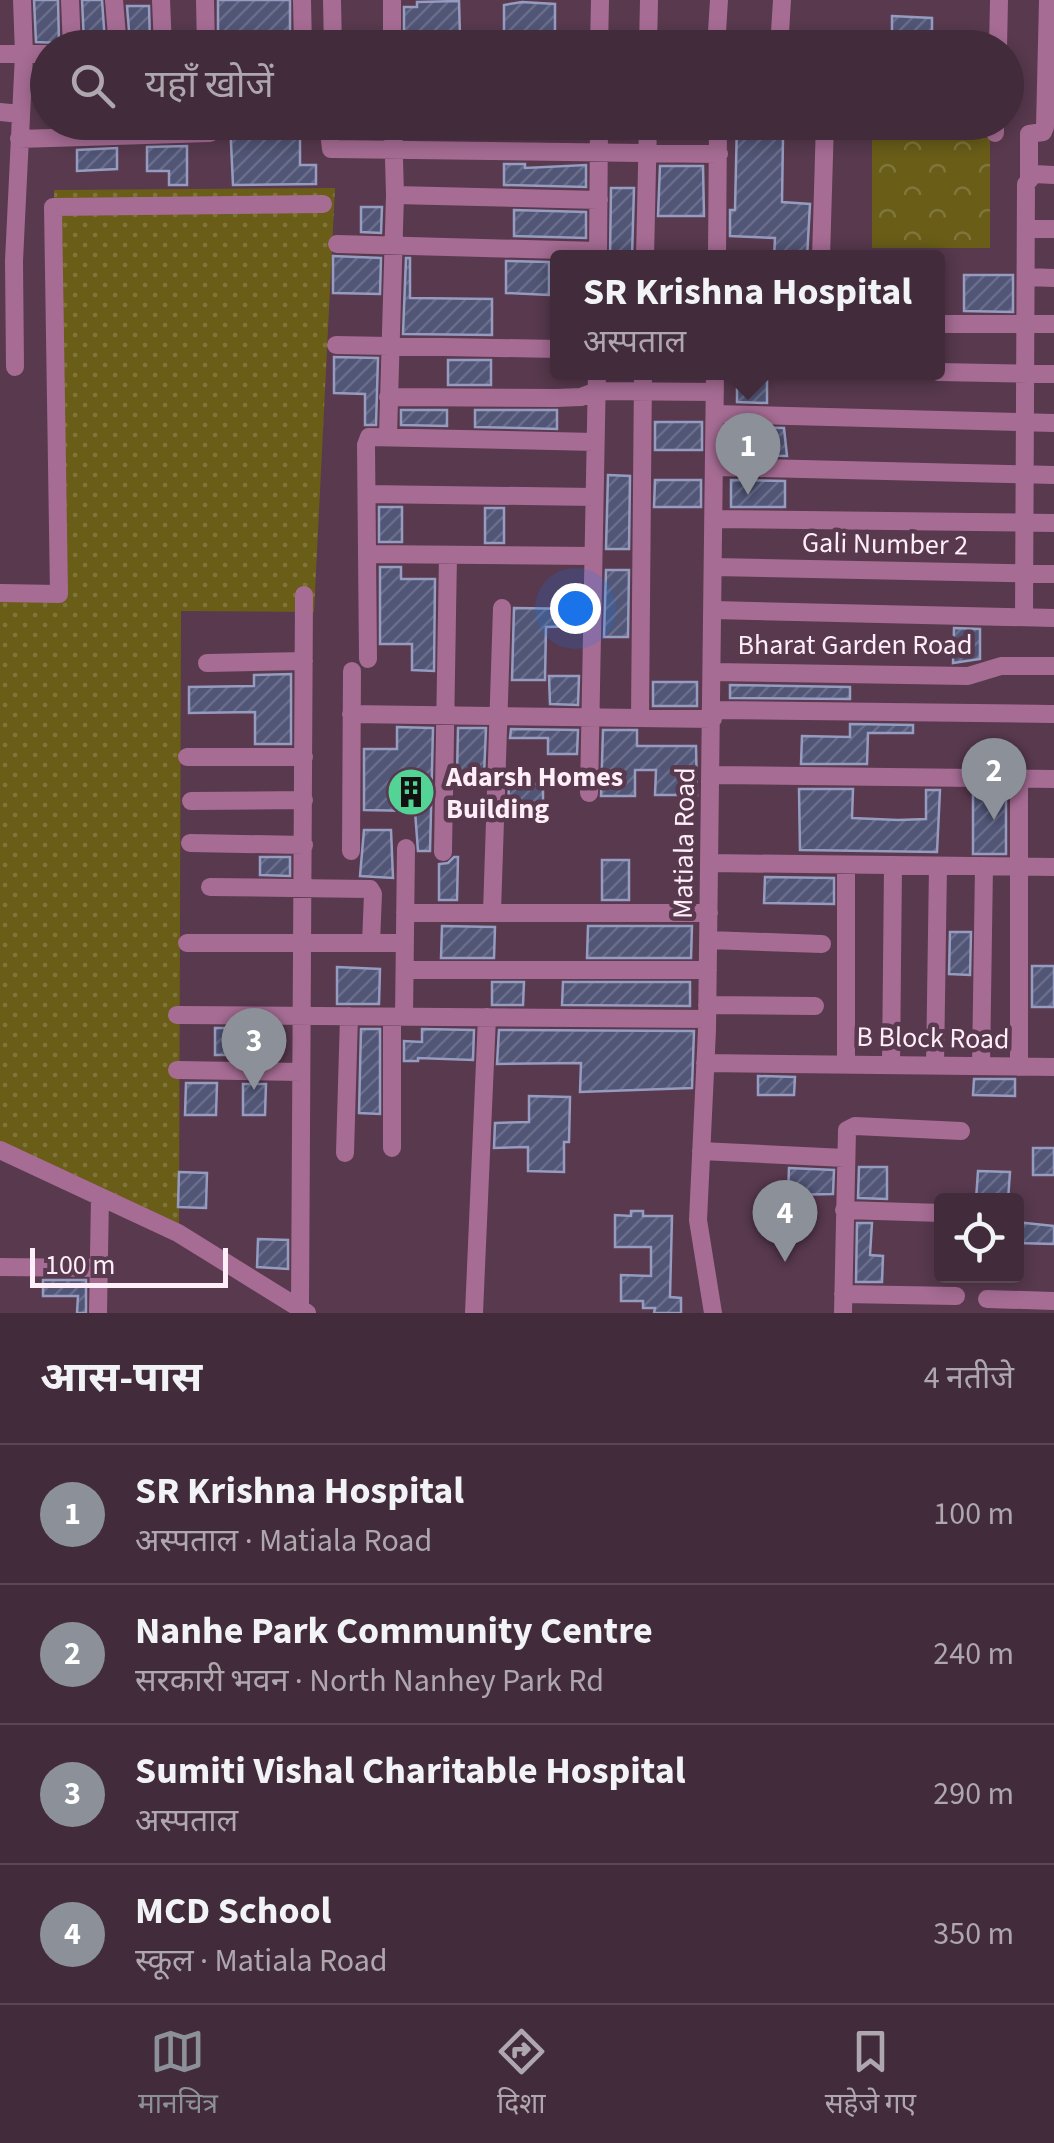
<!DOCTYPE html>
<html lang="hi">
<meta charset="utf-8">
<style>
body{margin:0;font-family:"Source Sans 3","Noto Sans Devanagari",sans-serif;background:#493342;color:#f1f3f6}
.controls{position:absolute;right:30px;bottom:30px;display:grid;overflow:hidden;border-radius:10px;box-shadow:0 5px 15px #0003}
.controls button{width:90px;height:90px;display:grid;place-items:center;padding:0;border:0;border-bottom:2px solid #5a4754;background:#422b3a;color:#f1f3f6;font:50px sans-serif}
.scale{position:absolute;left:30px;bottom:25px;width:198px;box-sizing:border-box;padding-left:10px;border:5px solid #feeef8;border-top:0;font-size:28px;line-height:35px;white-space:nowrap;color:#feeef8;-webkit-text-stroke:8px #58394e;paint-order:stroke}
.you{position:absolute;left:575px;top:608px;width:35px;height:35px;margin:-25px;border:8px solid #fff;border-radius:50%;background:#1a73e8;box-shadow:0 0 0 15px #1a73e833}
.badge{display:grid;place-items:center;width:65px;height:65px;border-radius:50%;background:#8c9099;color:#fff;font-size:32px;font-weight:700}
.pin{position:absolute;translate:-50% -82px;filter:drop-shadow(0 2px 5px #0008)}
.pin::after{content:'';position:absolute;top:52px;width:35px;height:30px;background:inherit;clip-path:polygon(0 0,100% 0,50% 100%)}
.popup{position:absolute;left:550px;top:250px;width:395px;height:130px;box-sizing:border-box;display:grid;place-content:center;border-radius:10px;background:#422b3a;filter:drop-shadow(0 2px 8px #0005);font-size:32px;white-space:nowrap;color:#aea7af}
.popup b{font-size:38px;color:#f1f3f6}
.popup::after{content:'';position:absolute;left:50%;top:100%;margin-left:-20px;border:20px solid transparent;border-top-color:#422b3a}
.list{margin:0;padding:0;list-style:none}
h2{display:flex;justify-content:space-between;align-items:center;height:130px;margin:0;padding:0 40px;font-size:42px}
h2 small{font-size:32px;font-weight:400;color:#aea7af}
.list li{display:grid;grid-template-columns:65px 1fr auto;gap:30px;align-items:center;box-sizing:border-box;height:140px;padding:0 40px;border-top:2px solid #5a4754}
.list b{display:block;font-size:38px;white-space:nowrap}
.list p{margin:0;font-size:32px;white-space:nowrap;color:#aea7af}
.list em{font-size:32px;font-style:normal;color:#aea7af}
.icon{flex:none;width:55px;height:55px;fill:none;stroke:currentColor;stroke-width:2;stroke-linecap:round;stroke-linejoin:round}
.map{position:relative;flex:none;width:1054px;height:1313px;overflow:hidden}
.search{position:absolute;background:#422b3a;box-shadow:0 5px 15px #0003;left:30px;right:30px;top:30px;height:110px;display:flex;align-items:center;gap:25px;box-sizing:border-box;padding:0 35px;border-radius:55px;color:#aea7af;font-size:38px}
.sheet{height:690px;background:#422b3a}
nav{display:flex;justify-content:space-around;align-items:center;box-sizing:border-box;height:140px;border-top:2px solid #5a4754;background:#422b3a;font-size:28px;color:#aea7af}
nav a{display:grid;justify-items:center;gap:5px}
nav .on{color:#8c9099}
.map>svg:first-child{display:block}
</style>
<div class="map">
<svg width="1054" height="1313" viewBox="0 0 1054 1313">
<defs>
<pattern id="grass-dots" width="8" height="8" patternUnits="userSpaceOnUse" patternTransform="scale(2.5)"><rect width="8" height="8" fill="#695d18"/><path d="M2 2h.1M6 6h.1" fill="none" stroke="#80753a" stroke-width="1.8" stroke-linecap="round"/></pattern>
<pattern id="forest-crowns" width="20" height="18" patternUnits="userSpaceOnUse" patternTransform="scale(2.5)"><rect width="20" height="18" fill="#695d18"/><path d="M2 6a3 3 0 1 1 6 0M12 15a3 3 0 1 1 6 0" fill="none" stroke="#80753a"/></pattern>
<pattern id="building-hatch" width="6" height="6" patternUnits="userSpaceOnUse" patternTransform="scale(2.5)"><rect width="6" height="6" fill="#515576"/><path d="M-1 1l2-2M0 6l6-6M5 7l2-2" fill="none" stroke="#6b6e8a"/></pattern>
</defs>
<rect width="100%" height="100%" fill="#58394e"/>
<path fill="url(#grass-dots)" d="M335 188 314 612 181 611 179 1229 0 1143V586L60 585 54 190Z"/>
<path fill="url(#forest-crowns)" d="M872 138H990V248H872Z"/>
<path fill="url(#building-hatch)" stroke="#969bc0" stroke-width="2.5" d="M34 0H58L59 43 36 42Z
M82 0H102L105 42H84Z
M218 0H290V36L279 37 274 41 218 40Z
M459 1 460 37 404 40V7H417V2Z
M522 2 555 4V42L504 41V5Z
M127 6H149L150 43H130Z
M892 16 932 18V48H892Z
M230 122H276V128H293V132H300V165H316V184L233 185Z
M737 122H812V137H783L782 202 810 204 807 258H774L775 238 730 236V210H735Z
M187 146V185H169V171H147V147Z
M117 148V169L77 171V150Z
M504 164H525V168L586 165V187L504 185Z
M660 166H703L704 216H658Z
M611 188H634L632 258H610Z
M361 207H382L381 233 361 232Z
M514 210 586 212V238L514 236Z
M333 256 381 258 380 294 333 293Z
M406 258H410V298L492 299V335L403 334Z
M506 261 549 262V295L506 293Z
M964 275H1013V312L964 311Z
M334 357 378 358 376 425H365V394L334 393Z
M448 360H491V385H448Z
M737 372H767V403L737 402Z
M401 410H447V426L401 425Z
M475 410H557V429L475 427Z
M655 422H702V450H655Z
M745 427 784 428 787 456 729 455H735L736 434H744Z
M608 475 630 476 629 549H606Z
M655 480H701V507H654Z
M731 480 785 481V507H731Z
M379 507H402V542H379Z
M485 508H504V543H485Z
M380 567H401V579H435L434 671 412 670V644H380Z
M606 570H629L628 637H604Z
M514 608 580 609V626L546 627 545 680H512Z
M954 628 980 629V659L953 663Z
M291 674V744H255V712L189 713V687L254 686V675Z
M549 676H579L578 705 550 704Z
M653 682H697V706H653Z
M730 685 850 687V699L730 698Z
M850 724 913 725V733H868L867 764H801L802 736 850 737Z
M397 727 433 728 430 851H418L415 811 364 810V749H397Z
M458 728H486L484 775 457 774Z
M511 729 578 730 577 754H548V738H510Z
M603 730H637V746H696L697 795H655L656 770H635V796H601Z
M509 784H543V812L508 813Z
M799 789H853L852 818 898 820 926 819V790H940L937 852 800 850Z
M973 791H1006V854H973Z
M364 830H391L393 878 360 876Z
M260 857H290V876L260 875Z
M454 857H458L457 900H439V864L448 863Z
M602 860H629V900H602Z
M765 877 834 878V904L764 903Z
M442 926 495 927 494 958H441Z
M588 926H692L691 958H587Z
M950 932H971L970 975 949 974Z
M1032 966H1054V1007H1032Z
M337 967 380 969 379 1004H337Z
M492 982H524L523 1005H492Z
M563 982H690V1006L562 1005Z
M215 1028H234L233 1055H215Z
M361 1029H380V1114L359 1113Z
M422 1029 474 1030 473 1060 418 1058V1061H404V1041L422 1042Z
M499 1030 694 1031 692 1088 580 1092 581 1063 497 1064Z
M758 1076 795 1077 794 1095H758Z
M974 1079H1015V1096L973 1095Z
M186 1083H217L216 1115H185Z
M243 1084H266L265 1115H243Z
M529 1096 570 1097 569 1142H564V1172L528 1171V1147L494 1148 495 1123 529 1122Z
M1033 1148H1054V1175H1033Z
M859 1167H887V1199L858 1198Z
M789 1168 834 1170 833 1194 788 1195Z
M978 1171 1010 1172 1008 1200H976Z
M179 1172 207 1173 206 1208 178 1207Z
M631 1211H643V1216H672L670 1297 681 1298V1313H654L655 1308H643V1301H621V1275L651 1276V1247H615V1215L631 1216Z
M1016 1222 1054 1226V1244L1016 1243Z
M857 1223H872L870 1255 883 1256 882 1282H856Z
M258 1239 288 1240V1269L257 1267Z
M43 1280H86V1313H77L78 1296H43Z"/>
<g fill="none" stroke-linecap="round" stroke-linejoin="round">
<path stroke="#a66c94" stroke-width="18" d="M70 0 72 48
M114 0 118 48
M161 0 163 48
M205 0 206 48
M302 0 303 48
M332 0 333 48
M284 48H325
M392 48V0
M599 48 600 0
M648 48 649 0
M716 48 719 0
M779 48 782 0
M998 48 999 0
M0 54H48
M0 112 20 114
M328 122 331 149 719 154
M995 133V122
M19 139 210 133 209 122
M1029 178V134L1043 132 1045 127 1048 0
M395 195 599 200
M1026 229H1054
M337 244 598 251
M598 258 599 122
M645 258 648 122
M717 258 718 122
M821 258 825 122
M1027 277 1054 278
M938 324H1054
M336 345 558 349
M15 367 14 261 24 54 22 0
M938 372 1054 374
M388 397 556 398 581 397 597 391 715 392
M715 414 1054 423
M388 435 395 195 393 122
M715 467 1054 475
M367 494 594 497
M714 519 1054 523
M368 554 592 556
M714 567 1054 574
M0 593 59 594 53 207 323 204
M714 610 1054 618
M1024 617 1026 184 1034 174 1054 175
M368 659 366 445 369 437 595 442
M207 663 304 661
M713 672 968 676 1001 666H1054
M713 710 1054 714
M351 714 713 719
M640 718 643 372
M187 757H304
M712 775 1054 779
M1019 778V1067
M589 793 597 372
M191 801 304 800
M190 843 304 845
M351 851 352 671
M443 852 448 555
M710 863 1054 867
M210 887 370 889 373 894 371 943
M492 912 502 608
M405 913H709
M709 940 822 944
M187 943H405
M405 970H708
M707 1005 815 1006
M177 1015 707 1019
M404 1017 406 848
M705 1063 1054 1067
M846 1063V865
M891 1065 893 865
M935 1066 938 866
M981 1066 984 866
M177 1070 301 1072
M392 1148V1017
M0 1150 178 1233 307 1313
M701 1151 845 1158
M345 1153 349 1016
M844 1210 942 1213
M0 1267 99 1268
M843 1294 956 1296
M987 1299 1054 1301
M300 1308 304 595
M98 1313 100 1197
M474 1313 487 1017
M713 1313 698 1220 707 1030 715 372
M843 1313 847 1130 855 1126 961 1131"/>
</g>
<defs>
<g id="building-disc" transform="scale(2.5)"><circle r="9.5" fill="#54d396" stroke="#58394e"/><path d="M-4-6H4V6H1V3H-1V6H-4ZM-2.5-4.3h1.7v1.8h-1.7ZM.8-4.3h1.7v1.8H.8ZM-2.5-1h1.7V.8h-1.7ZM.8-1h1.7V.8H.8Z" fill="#111"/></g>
</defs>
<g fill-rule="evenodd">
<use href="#building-disc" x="411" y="792"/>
</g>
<g text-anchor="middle" stroke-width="9" stroke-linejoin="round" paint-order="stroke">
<g font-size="28" fill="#feeef8" stroke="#58394e">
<text transform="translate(885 543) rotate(1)" y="10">Gali Number 2</text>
<text x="855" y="654">Bharat Garden Road</text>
<text transform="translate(683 843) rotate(-89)" y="10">Matiala Road</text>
<text transform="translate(933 1037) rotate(1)" y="10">B Block Road</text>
</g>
<g font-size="28" font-weight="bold" fill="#feeef8" stroke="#58394e" text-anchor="start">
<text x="446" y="786">Adarsh Homes<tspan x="446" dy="32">Building</tspan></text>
</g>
</g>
</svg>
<div class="controls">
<button><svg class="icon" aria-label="locate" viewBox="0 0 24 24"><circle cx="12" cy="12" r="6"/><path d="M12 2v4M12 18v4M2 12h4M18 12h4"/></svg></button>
</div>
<div class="scale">100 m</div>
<div class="you"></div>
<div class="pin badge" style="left:748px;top:495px">1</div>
<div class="popup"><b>SR Krishna Hospital</b>अस्पताल</div>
<div class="pin badge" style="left:994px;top:820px">2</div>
<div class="pin badge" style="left:254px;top:1090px">3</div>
<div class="pin badge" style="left:785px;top:1262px">4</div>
<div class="search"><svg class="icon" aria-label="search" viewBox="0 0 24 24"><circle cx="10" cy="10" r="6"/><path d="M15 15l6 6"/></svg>यहाँ खोजें</div>
</div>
<section class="sheet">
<h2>आस-पास<small>4 नतीजे</small></h2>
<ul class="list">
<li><span class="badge">1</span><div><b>SR Krishna Hospital</b><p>अस्पताल · Matiala Road</p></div><em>100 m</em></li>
<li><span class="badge">2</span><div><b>Nanhe Park Community Centre</b><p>सरकारी भवन · North Nanhey Park Rd</p></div><em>240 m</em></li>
<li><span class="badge">3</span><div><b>Sumiti Vishal Charitable Hospital</b><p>अस्पताल</p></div><em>290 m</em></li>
<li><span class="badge">4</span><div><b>MCD School</b><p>स्कूल · Matiala Road</p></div><em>350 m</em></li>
</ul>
</section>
<nav>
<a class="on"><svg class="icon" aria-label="map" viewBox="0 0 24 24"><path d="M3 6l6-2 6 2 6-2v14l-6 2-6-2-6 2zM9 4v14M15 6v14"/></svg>मानचित्र</a>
<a><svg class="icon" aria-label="directions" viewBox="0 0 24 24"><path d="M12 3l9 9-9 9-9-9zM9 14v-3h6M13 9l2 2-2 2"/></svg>दिशा</a>
<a><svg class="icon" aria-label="saved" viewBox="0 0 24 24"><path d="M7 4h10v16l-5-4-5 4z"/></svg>सहेजे गए</a>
</nav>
